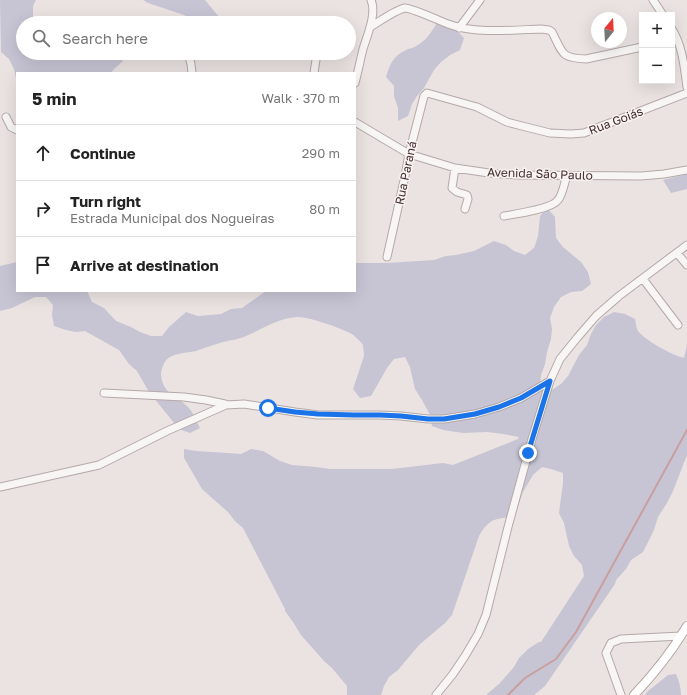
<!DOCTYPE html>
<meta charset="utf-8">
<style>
body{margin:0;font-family:"Golos Text",sans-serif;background:#f2f2f2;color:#222}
.controls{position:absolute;right:12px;top:12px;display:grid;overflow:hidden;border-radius:0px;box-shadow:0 4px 16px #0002}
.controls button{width:36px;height:36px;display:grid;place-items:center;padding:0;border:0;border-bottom:1px solid #e0e0e0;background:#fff;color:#222;font:20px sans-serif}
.compass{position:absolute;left:591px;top:12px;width:36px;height:36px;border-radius:50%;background:#fff;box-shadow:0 4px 16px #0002;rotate:18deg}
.stop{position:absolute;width:12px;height:12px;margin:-9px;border:3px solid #1a73e8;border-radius:50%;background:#fff}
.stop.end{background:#1a73e8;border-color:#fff;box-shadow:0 1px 4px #0008}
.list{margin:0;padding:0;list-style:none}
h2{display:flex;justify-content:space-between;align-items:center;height:52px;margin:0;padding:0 16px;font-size:17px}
h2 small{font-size:13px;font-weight:400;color:#767676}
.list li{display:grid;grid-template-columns:26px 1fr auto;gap:12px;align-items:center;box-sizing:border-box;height:56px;padding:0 16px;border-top:1px solid #e0e0e0}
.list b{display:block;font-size:15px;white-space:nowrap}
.list p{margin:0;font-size:13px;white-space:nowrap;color:#767676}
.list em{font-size:13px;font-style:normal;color:#767676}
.icon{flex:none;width:22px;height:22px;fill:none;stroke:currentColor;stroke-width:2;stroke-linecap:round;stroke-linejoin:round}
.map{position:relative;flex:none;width:687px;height:695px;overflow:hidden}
.search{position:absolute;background:#fff;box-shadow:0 4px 16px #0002;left:16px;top:16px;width:340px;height:44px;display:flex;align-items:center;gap:10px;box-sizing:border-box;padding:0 14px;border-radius:22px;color:#767676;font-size:15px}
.panel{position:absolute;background:#fff;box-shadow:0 4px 16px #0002;left:16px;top:72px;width:340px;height:220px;border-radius:0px}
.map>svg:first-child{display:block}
</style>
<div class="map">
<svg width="687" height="695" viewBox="0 0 687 695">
<rect width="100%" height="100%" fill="#eae3e2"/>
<path fill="#c7c4d4" d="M0 0H36L33 6V17L44 23H23V53H118L123 61 114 69 111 73H17V84L14 69 9 59 1 52Z
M143 0H205L219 17 217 23H201L193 20 184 15 148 3Z
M440 18 456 30 464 38 460 50 450 55 441 62 434 70 424 88 417 96 412 104 408 116 398 121V108L394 96V86L386 77C390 64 393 56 406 50 410 48 414 48 418 45 428 39 434 28 440 18Z
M687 174V189L671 193 663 180Z
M547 208 555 217 556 238 563 247 581 262 588 272 591 284 582 291 571 292 561 297 554 307 550 318 552 329 551 339 547 352 545 364 541 375 540 385 550 391 561 384 568 376 579 355 587 345 591 334 596 325 604 317 614 312 625 314 635 319C636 323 636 328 638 331 646 341 672 355 684 358L687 345V455L673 491 667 503 658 517 654 530 643 552 631 560 626 569 616 580 615 584 545 686 534 695H486L500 683 514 667 519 658 528 649 539 642H541L584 576 582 565 574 556 569 546 564 523 559 513 563 483V473L551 469 542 467 533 475 523 492 514 517C495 518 489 519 479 536L452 615 445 623 419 645 398 670 389 677 384 686 381 695H347V686L332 668 324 661 301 635 293 622 285 611V609L243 528 235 521 228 512 212 498 202 489 184 458V449L196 451 241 454 251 449 263 451 280 461 292 465 316 467 330 469H392L443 463 453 465 518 439 519 437 503 434 487 432 463 433 443 430 432 426 430 415 422 400 415 389 410 367 405 357 394 359 387 368 371 396 360 398 353 389 364 356 363 345C360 341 356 337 352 334 343 329 308 316 297 317 278 318 263 329 246 336 238 340 228 340 220 343 212 345 204 348 196 351 190 352 174 354 170 357 164 360 161 369 161 375 163 395 177 395 188 407 193 412 196 421 200 428L190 433 179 429 149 392 137 371 129 364 119 350 85 331 76 332 66 330 54 326 52 315 53 305 46 297H35L12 308 0 311V266L17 262V291H87L92 302 104 308 116 321 131 327 140 332 151 336H162L169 327 186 312 198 316 221 314 231 309 242 308 266 291H355V263H387L434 260 446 256 456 255 474 251 494 241 506 245 514 251 525 255 534 248 538 236 540 216Z
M676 674C679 681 681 688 681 695H645L648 691 668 675Z"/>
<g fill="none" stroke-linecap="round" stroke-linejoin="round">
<path stroke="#c99f9e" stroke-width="2" d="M508 695 525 678 556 659 576 632 687 430"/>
<g stroke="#b4a9a7" stroke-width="9">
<path id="minor" d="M653 0 663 15
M370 27C379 22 395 10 405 8 412 8 440 21 448 24 474 34 513 30 541 29L549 30 552 32C563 53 560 58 586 59L642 47
M459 28 480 0
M672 29C683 47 684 67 687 87
M188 53 191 64 192 73
M314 73 317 53
M355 83C358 72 360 61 363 49 367 36 377 13 371 0
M6 117 11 127 17 130
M355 122 409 154 455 168 489 173 517 175 641 176 664 174 687 170
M455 168 452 188 457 192 467 195 468 199 465 209
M504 216C515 214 552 209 558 200 563 194 564 183 567 176
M677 253 687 265
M387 257 405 176 409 154 424 96 427 93 477 107 507 122 526 127 550 133 571 134 584 133 687 93
M643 279 678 325
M104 393 184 397 206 400 225 404
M0 487 99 465 167 431 226 405 244 404 295 412 318 415H380L401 416 428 419H444L475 414 499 407 521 398 550 381
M436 695 453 674 465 656 478 634 486 615 508 527 532 439 550 381 560 359 577 338 596 316 619 296 687 245
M621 695 606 653 611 643 621 639 681 636"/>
</g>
<g stroke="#b6a4a2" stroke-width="10">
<path id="major" d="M634 695C654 674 672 651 687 626"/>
</g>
<use href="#minor" stroke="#f8f5f5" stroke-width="7"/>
<use href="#major" stroke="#fff" stroke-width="8"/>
</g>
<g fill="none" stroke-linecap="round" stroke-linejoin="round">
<path stroke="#1a73e8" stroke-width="5" d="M268 408 295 412 318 414 354 415H380L401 416 428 419H444L475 414 499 407 521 398 550 381 528 453"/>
</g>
<g text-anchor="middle" stroke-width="3" stroke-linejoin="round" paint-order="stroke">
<g font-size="12" fill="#422d2b" stroke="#f8f2f2">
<text transform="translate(616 121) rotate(-21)" y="4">Rua Goiás</text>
<text transform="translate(406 173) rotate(-78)" y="4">Rua Paraná</text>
<text transform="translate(540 174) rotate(2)" y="4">Avenida São Paulo</text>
</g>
</g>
</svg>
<div class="controls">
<button>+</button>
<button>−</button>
</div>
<svg class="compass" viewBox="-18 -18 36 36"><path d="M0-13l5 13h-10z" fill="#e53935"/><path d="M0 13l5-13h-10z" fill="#767676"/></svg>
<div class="stop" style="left:268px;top:408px"></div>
<div class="stop end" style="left:528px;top:453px"></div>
<div class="search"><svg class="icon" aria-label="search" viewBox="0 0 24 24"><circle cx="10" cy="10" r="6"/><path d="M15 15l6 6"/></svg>Search here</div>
<section class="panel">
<h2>5 min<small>Walk · 370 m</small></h2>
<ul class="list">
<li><svg class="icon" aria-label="ahead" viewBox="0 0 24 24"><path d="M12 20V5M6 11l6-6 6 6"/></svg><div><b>Continue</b></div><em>290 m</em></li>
<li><svg class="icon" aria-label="right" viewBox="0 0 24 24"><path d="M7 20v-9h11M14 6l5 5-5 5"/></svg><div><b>Turn right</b><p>Estrada Municipal dos Nogueiras</p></div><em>80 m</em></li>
<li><svg class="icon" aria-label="arrive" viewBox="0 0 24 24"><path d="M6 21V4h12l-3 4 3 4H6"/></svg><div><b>Arrive at destination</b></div></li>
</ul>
</section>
</div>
